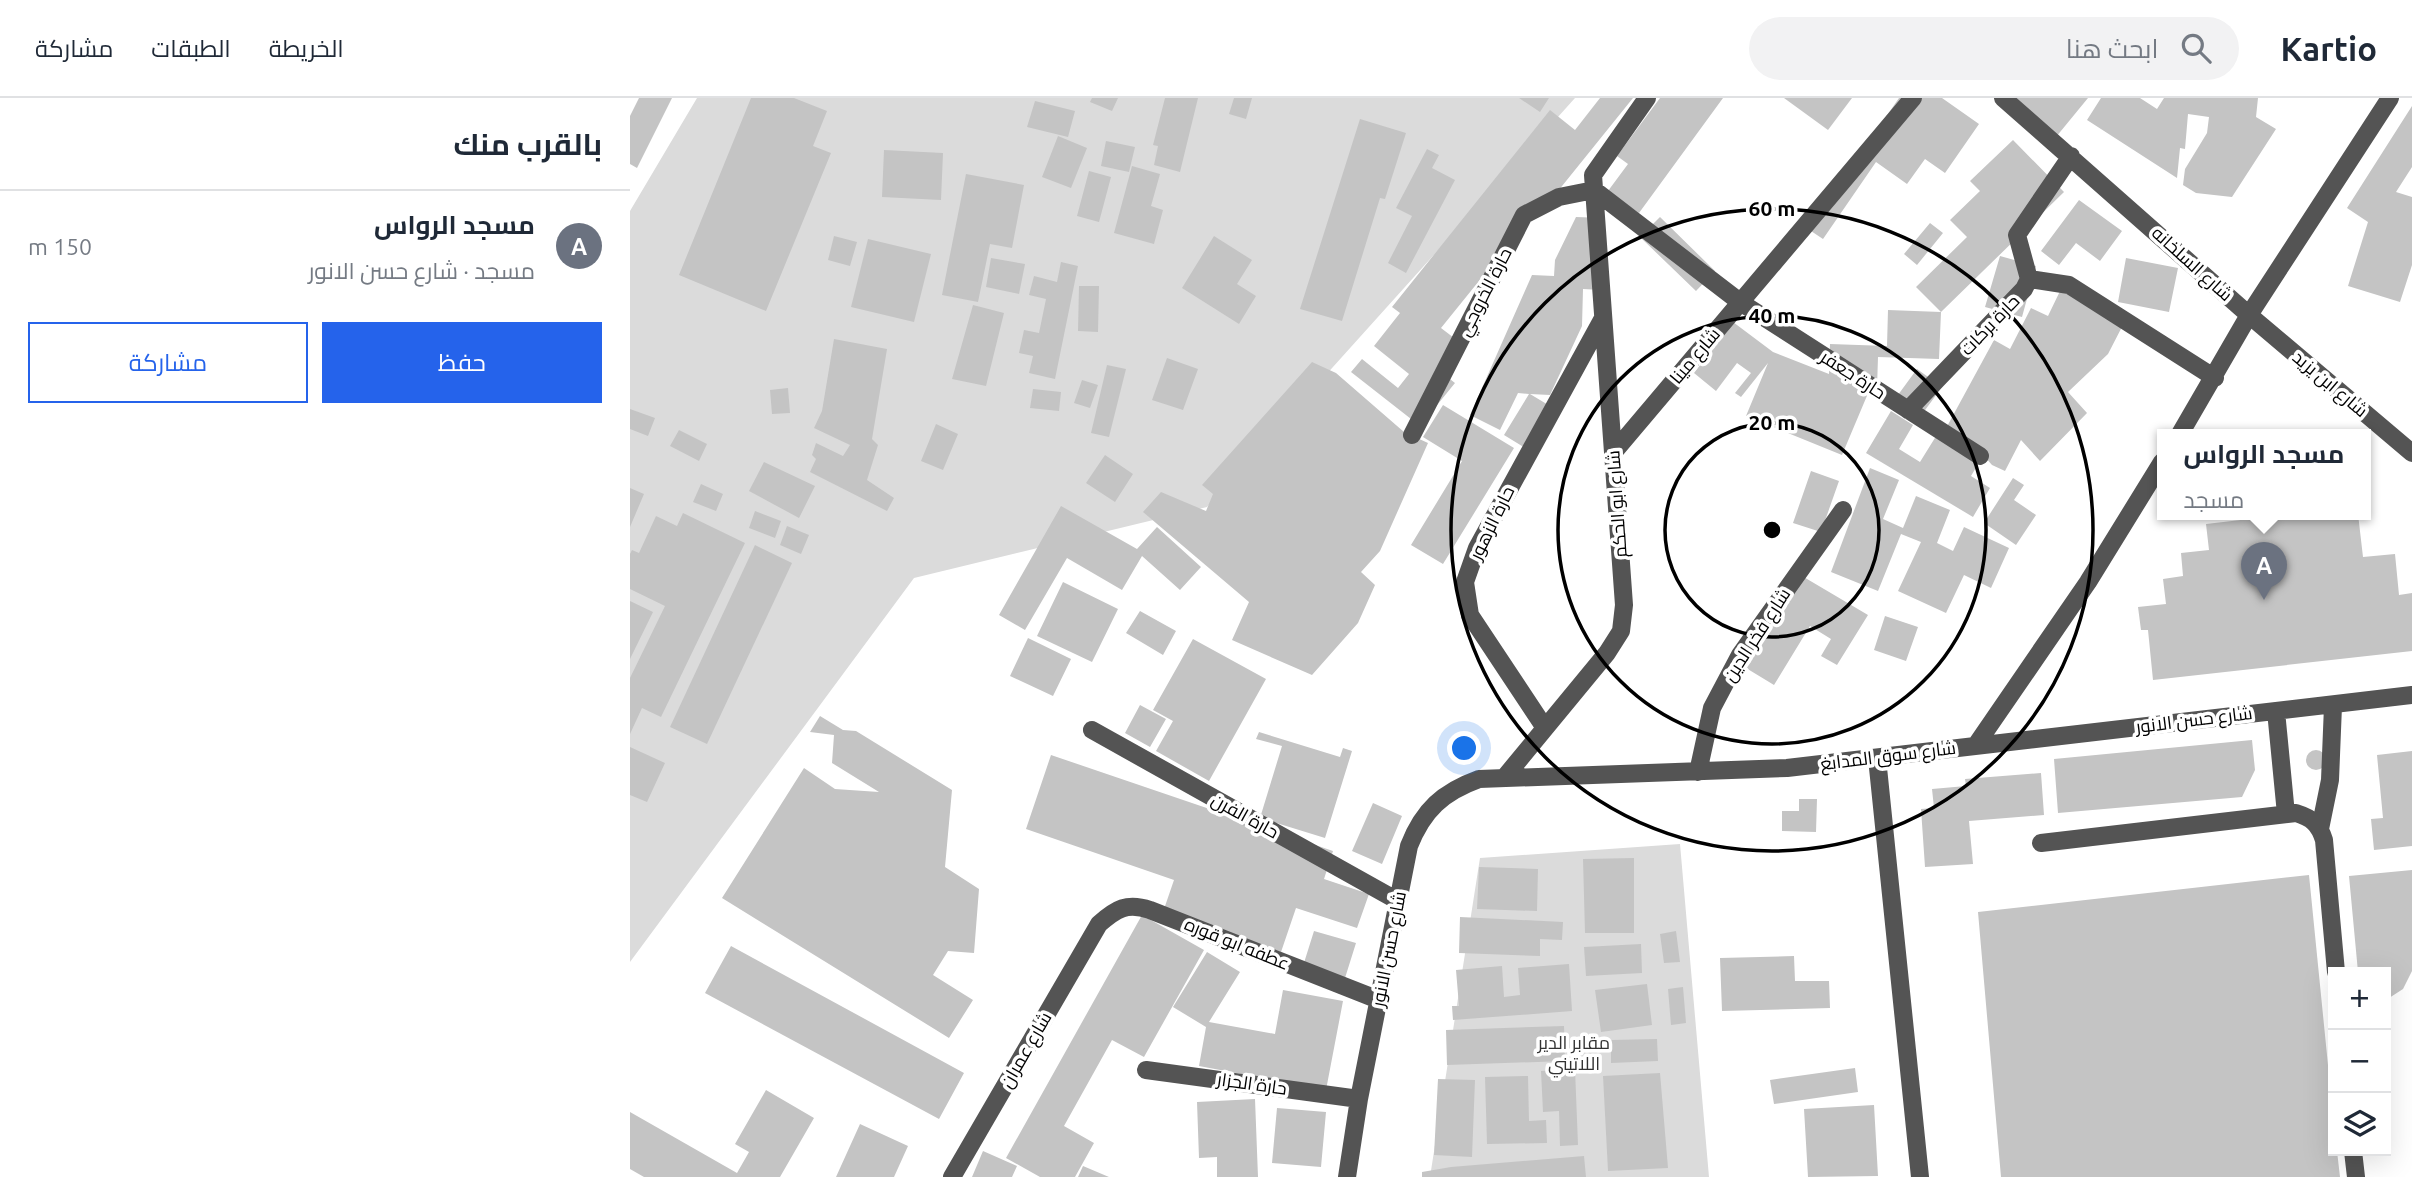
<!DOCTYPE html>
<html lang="ar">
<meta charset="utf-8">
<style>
body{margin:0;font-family:Ubuntu,Cairo,sans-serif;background:#f2f2f3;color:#1f2937;direction:rtl}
.controls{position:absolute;right:21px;bottom:21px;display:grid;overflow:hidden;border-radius:0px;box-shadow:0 7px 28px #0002}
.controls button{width:63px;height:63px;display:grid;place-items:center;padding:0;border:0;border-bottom:2px solid #e0e1e3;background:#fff;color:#1f2937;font:35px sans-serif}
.you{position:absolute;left:835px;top:651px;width:24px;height:24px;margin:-18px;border:5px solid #fff;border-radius:50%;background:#1a73e8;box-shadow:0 0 0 10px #1a73e833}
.badge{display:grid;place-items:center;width:46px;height:46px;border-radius:50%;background:#2563eb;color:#fff;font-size:23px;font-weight:700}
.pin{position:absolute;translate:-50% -58px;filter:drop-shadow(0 2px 4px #0008)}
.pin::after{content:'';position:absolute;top:37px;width:24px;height:21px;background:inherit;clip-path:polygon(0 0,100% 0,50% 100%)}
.popup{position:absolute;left:1527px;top:331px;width:214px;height:91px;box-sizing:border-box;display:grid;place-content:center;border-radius:0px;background:#fff;filter:drop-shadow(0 2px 5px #0005);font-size:23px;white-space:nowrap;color:#747a83}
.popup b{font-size:26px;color:#1f2937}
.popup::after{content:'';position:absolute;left:50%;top:100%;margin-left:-14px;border:14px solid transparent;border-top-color:#fff}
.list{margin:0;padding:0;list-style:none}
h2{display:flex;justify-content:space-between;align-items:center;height:91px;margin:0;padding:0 28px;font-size:30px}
h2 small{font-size:23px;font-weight:400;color:#747a83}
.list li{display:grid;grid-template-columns:46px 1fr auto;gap:21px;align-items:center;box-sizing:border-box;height:112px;padding:0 28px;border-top:2px solid #e0e1e3}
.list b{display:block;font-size:26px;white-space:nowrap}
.list p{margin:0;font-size:23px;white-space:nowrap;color:#747a83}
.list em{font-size:23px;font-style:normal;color:#747a83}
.actions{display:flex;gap:14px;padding:21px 28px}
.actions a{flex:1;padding:16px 0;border:2px solid #2563eb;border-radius:0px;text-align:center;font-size:24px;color:#2563eb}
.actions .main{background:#2563eb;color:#fff}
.icon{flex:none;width:38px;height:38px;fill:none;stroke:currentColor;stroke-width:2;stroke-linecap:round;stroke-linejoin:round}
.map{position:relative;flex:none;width:1782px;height:1079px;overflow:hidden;direction:ltr}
header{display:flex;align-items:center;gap:42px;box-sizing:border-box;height:98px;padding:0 35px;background:#fff;border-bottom:2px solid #e0e1e3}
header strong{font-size:33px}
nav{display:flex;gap:38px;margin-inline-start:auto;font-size:24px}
.search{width:490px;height:63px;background:#f2f2f3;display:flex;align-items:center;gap:18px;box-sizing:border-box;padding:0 24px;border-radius:38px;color:#747a83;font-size:26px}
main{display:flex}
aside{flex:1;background:#fff}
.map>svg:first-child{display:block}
</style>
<header>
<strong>Kartio</strong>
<div class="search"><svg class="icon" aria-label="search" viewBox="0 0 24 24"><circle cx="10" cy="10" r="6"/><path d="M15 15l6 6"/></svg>ابحث هنا</div>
<nav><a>الخريطة</a><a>الطبقات</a><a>مشاركة</a></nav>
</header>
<main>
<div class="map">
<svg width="1782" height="1079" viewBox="0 0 1782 1079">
<rect width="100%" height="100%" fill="#fff"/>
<path fill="#dbdbdb" d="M67 0H945L577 409 284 480 0 864V113Z
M1050 746 1079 1079H800L850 760Z"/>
<path fill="#c4c4c4" d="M9 0H42L7 70 0 66V18Z
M121 0H164L197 13 183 48 201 55 136 213 49 177Z
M462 0H488L482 13 460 4Z
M535 0H568L550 74 524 67 528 48 523 47Z
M604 0H622L616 21 599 16Z
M889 0H919L910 14Z
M970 0H1003L924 98 920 95 811 230 828 243 807 271 825 285 790 328 721 274 732 261 768 290 779 276 744 248 770 215 762 209 920 12 945 32Z
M1030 0H1093L1009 115 978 93 998 66 987 58Z
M1154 0H1222L1198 32Z
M1269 0H1312L1349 26 1315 75 1295 61 1277 86 1246 64 1193 141 1178 131Z
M1379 0H1458L1426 39Z
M1471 0H1510L1527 11 1534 0H1628L1626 19 1646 31 1602 99 1566 95 1553 87 1555 71 1577 35 1579 19 1558 16 1555 51 1550 50 1547 80 1457 22Z
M405 3 445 13 438 39 397 29Z
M1782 8V69L1766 94 1782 99V167L1770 204 1718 188 1738 124 1717 110Z
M730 21 776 35 755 101 750 100 712 223 670 211Z
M428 38 457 50 441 90 412 79Z
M1383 42 1434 94 1311 214 1309 261 1248 259 1247 290 1239 293 1212 357 1116 318 1138 265 1111 299 1105 295 1121 275 1107 265 1086 293 1064 275 1103 224 1143 254 1199 276 1200 246 1257 248 1258 212 1311 214 1286 189 1337 139 1320 122 1350 93 1340 83Z
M476 43 505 49 499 74 471 68Z
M797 51 809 57 802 70 825 82 776 175 758 165 782 118 766 110Z
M254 52 313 55 311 102 252 99Z
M502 68 530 76 521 108 533 112 524 146 484 135Z
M459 73 481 79 469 124 447 118Z
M336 76 394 87 382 150 360 146 348 204 312 197Z
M1449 102 1492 133 1470 163 1446 145 1429 167 1411 153Z
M946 119 974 120 971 192 953 191 952 228 920 297 900 296 925 311 900 353 874 337 899 296 888 295 870 332 840 317 902 177 924 178 925 162Z
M1030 119 1085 173 1066 193 1010 139Z
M1300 125 1313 135 1287 167 1274 156Z
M204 138 227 144 220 168 198 162Z
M584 138 622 162 607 186 626 198 609 226 552 190Z
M238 141 301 156 284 224 221 209Z
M1370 158 1406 168 1392 219 1355 209Z
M361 160 395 166 389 196 356 189Z
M1496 160 1548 170 1539 214 1488 204Z
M431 164 448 168 425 281 399 275 403 258 389 255 394 232 409 235 416 201 399 197 404 178 427 184Z
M449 188H469L468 234 448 233Z
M1431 191 1495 223 1478 256 1438 294 1457 315 1410 363 1391 342 1375 373 1362 367 1348 351 1314 334 1364 242 1380 251 1401 210 1418 218Z
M343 207 374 215 356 288 322 281Z
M204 241 257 251 242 341 248 347 237 382 264 400 257 413 180 374 186 361 182 357 186 345 213 358 220 347 184 330 192 313Z
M537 260 568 271 553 312 522 302Z
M682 264 706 275 774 334 798 345 750 453 731 474 745 487 728 525 682 577 602 542 619 504 513 414 531 394 576 413 583 396 572 387Z
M477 267 496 271 479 339 461 335Z
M1287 271 1312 289 1290 319 1265 301Z
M452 282 468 287 460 310 444 305Z
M158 290 160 315 142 316 140 292Z
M403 291 431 294 429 313 400 310Z
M813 307 884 350 813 466 781 447 832 363 793 339Z
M0 311 25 320 18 338 0 331Z
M1261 313 1283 327 1269 351 1290 364 1308 335 1351 361 1341 378 1360 390 1343 419 1236 355Z
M306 326 328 336 313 372 291 363Z
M49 332 77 346 69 363 40 348Z
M475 357 503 376 485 404 456 385Z
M134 364 185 388 169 420 119 393Z
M1240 370 1269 382 1253 421 1273 430 1286 398 1320 412 1307 445 1323 453 1334 429 1379 450 1361 490 1334 477 1316 515 1268 493 1291 444 1271 436 1248 493 1201 474Z
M1181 373 1209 383 1191 434 1163 425Z
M1383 380 1394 387 1384 402 1406 417 1386 447 1354 425Z
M71 386 93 396 86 413 63 404Z
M0 390 14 396 0 429Z
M431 408 507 451 527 429 571 469 550 492 512 458 492 492 437 460 395 532 369 517Z
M125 413 151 423 145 440 119 430Z
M53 415 115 445 31 619 12 610 0 636V580L35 508 0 491V456L2 452 9 455 26 418 47 428Z
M1662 416H1728L1733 459 1765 456 1769 497 1782 495V553L1523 582 1518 532H1511L1508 509 1536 506 1533 481 1553 478 1551 455 1579 452 1576 426Z
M157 428 179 437 171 456 150 447Z
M125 447 162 465 77 646 40 629Z
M1172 478 1238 517 1207 567 1191 558 1201 541 1180 528 1144 587 1116 570Z
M433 484 488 511 462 564 407 538Z
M0 503 23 514 0 561Z
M510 513 546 533 533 557 496 535Z
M1255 518 1288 529 1276 563 1244 552Z
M398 540 441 561 423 598 380 578Z
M563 541 636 581 579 683 526 653 543 623 523 612Z
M510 607 536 621 520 649 495 635Z
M190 618 213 632 226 633 322 692 315 769 349 791 344 855 318 853 303 877 343 902 319 940 92 800 174 670 205 691 249 694 202 665 204 637 180 634Z
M629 634 710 659 713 650 722 653 695 740 630 720 652 648 626 641Z
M1622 642 1625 672 1612 699 1428 715 1424 661Z
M0 649 35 665 17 704 0 697Z
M1676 662a10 10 0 1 1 20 0a10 10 0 1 1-20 0Z
M1782 653V748L1744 752 1741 721 1753 720 1747 657Z
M421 657 703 753 694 781 739 796 727 830 666 810 651 854 533 814 544 782 396 731Z
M1411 675 1414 717 1339 723 1343 766 1295 769 1291 711 1304 710 1302 691 1336 688 1335 681Z
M1169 701H1187L1186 734 1152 733V713H1169Z
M743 705 772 718 752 766 722 753Z
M1004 760V835H955L953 761Z
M849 769 908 771 907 813 847 811Z
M1782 772V873L1773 891 1756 902V874H1728L1719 778Z
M1679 777 1703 1017V1053H1707L1710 1079H1371L1348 814Z
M512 817 574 852 514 959 482 942 434 1028 464 1045 445 1079H410L376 1060Z
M830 819 933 824 932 842 910 841V858L829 855Z
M684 833 726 845 715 880 673 868Z
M1046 833 1050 864 1034 865 1030 836Z
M1011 846 1012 875 956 878 954 849Z
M101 848 334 975 309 1021 75 895Z
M577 854 610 874 579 924 645 936 653 892 713 903 696 992 569 968 576 929 543 909Z
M1164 858 1165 883H1199L1200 910 1092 913 1090 860Z
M939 866 942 913 823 922 822 908H829L826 872 872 868 874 899 890 897 888 870Z
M1017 886 1022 927 971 934 965 892Z
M1053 889 1056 925 1041 927 1038 891Z
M934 928 935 963 817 967 816 932Z
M1027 941 1028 963 981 965V942Z
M1225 970 1228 994 1144 1006 1140 982Z
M945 971 948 1047 930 1048 929 1013 913 1014 911 973Z
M1030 975 1038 1070 978 1073 973 978Z
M898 978 899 1023 916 1022 917 1045 857 1046 855 979Z
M808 981 845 982 842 1059 804 1057Z
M136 992 184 1020 150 1079H14L0 1071V1014L107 1075 119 1054 105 1046Z
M625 1001 628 1079H587V1059L569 1060 567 1004Z
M1244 1007 1248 1078 1178 1079 1174 1011Z
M647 1010 696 1014 691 1069 642 1065Z
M230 1026 278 1048 264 1079H206Z
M353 1053 387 1068 382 1079H342Z
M954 1058 956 1079H792V1074L821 1069Z
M453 1068 479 1079H448Z"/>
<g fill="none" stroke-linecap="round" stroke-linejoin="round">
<path stroke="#545454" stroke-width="18" d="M1373 0 1619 217 1760 0
M964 92 1110 204 1350 358
M1399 181 1439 187 1585 280
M1278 312 1394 191 1399 181 1387 137 1441 58
M1550 336 1619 217 1782 355
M782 337 894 117 929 99 964 92
M983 355 1283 0
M1646 613 1656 716
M915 630 840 517 835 484 847 450 973 220
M462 632 768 803
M1346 647 1458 484 1532 364
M1247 660 1290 1079
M1068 674 1082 610 1110 557 1213 412
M874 680 977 555 991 533 994 507 963 77 1017 0
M1690 731 1700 682 1703 608
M1411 745 1666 715C1682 720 1689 726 1694 742L1706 874
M516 972 729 1001
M1723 1053 1726 1079
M322 1079 469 826C486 811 497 804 520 812L749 902
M717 1079 729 1001 779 748C793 712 813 694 849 681L1157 670 1782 597"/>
</g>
<g fill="none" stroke="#000" stroke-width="3.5">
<circle cx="1142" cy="432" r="107"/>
<circle cx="1142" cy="432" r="214"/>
<circle cx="1142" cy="432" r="321"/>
</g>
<g text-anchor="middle" stroke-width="7" stroke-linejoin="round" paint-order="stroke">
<g font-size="18" fill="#000" stroke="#fff">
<text transform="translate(1562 166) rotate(42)" y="6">شارع السلخانه</text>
<text transform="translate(855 194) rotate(-63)" y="6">حارة الخروجي</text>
<text transform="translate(1360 227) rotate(-46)" y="6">حارة بركات</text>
<text transform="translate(1065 258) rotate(-50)" y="6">شارع مينا</text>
<text transform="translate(1223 277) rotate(33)" y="6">حارة جعفر</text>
<text transform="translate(1700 286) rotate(40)" y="6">شارع ابن يزيد</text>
<text transform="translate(987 406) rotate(-94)" y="6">شارع ابو الحكم</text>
<text transform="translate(862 425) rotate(-64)" y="6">حارة الزهور</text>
<text transform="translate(1127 537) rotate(-57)" y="6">شارع فخر الدين</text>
<text transform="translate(1564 622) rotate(-7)" y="6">شارع حسن الانور</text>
<text transform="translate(1258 658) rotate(-7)" y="6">شارع سوق المدابغ</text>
<text transform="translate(615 718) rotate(29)" y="6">حارة الفرن</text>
<text transform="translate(607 846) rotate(22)" y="6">عطفه ابو قوره</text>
<text transform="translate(759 851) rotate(-79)" y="6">شارع حسن الانور</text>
<text transform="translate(396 952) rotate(-60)" y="6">شارع عمران</text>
<text transform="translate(622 986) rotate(8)" y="6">حارة الجزار</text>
</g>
<g font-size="18" fill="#323232" stroke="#fff">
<text x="944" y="951">مقابر الدير<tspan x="944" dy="21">اللاتيني</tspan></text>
</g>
</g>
<circle cx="1142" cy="432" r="10" fill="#000" stroke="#fff" stroke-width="3.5"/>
<g font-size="21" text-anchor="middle" font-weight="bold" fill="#000" stroke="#fff" stroke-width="7" stroke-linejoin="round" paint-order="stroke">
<text x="1142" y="118">60 m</text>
<text x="1142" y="225">40 m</text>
<text x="1142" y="332">20 m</text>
</g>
</svg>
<div class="controls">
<button>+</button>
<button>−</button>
<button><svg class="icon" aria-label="layers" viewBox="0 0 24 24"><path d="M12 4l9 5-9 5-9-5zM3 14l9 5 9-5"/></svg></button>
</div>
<div class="you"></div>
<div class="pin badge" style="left:1634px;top:502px;background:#6b7280">A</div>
<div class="popup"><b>مسجد الرواس</b>مسجد</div>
</div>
<aside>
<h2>بالقرب منك<small></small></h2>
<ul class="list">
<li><span class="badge" style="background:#6b7280">A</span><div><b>مسجد الرواس</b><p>مسجد · شارع حسن الانور</p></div><em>150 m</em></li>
</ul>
<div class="actions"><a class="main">حفظ</a><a>مشاركة</a></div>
</aside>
</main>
